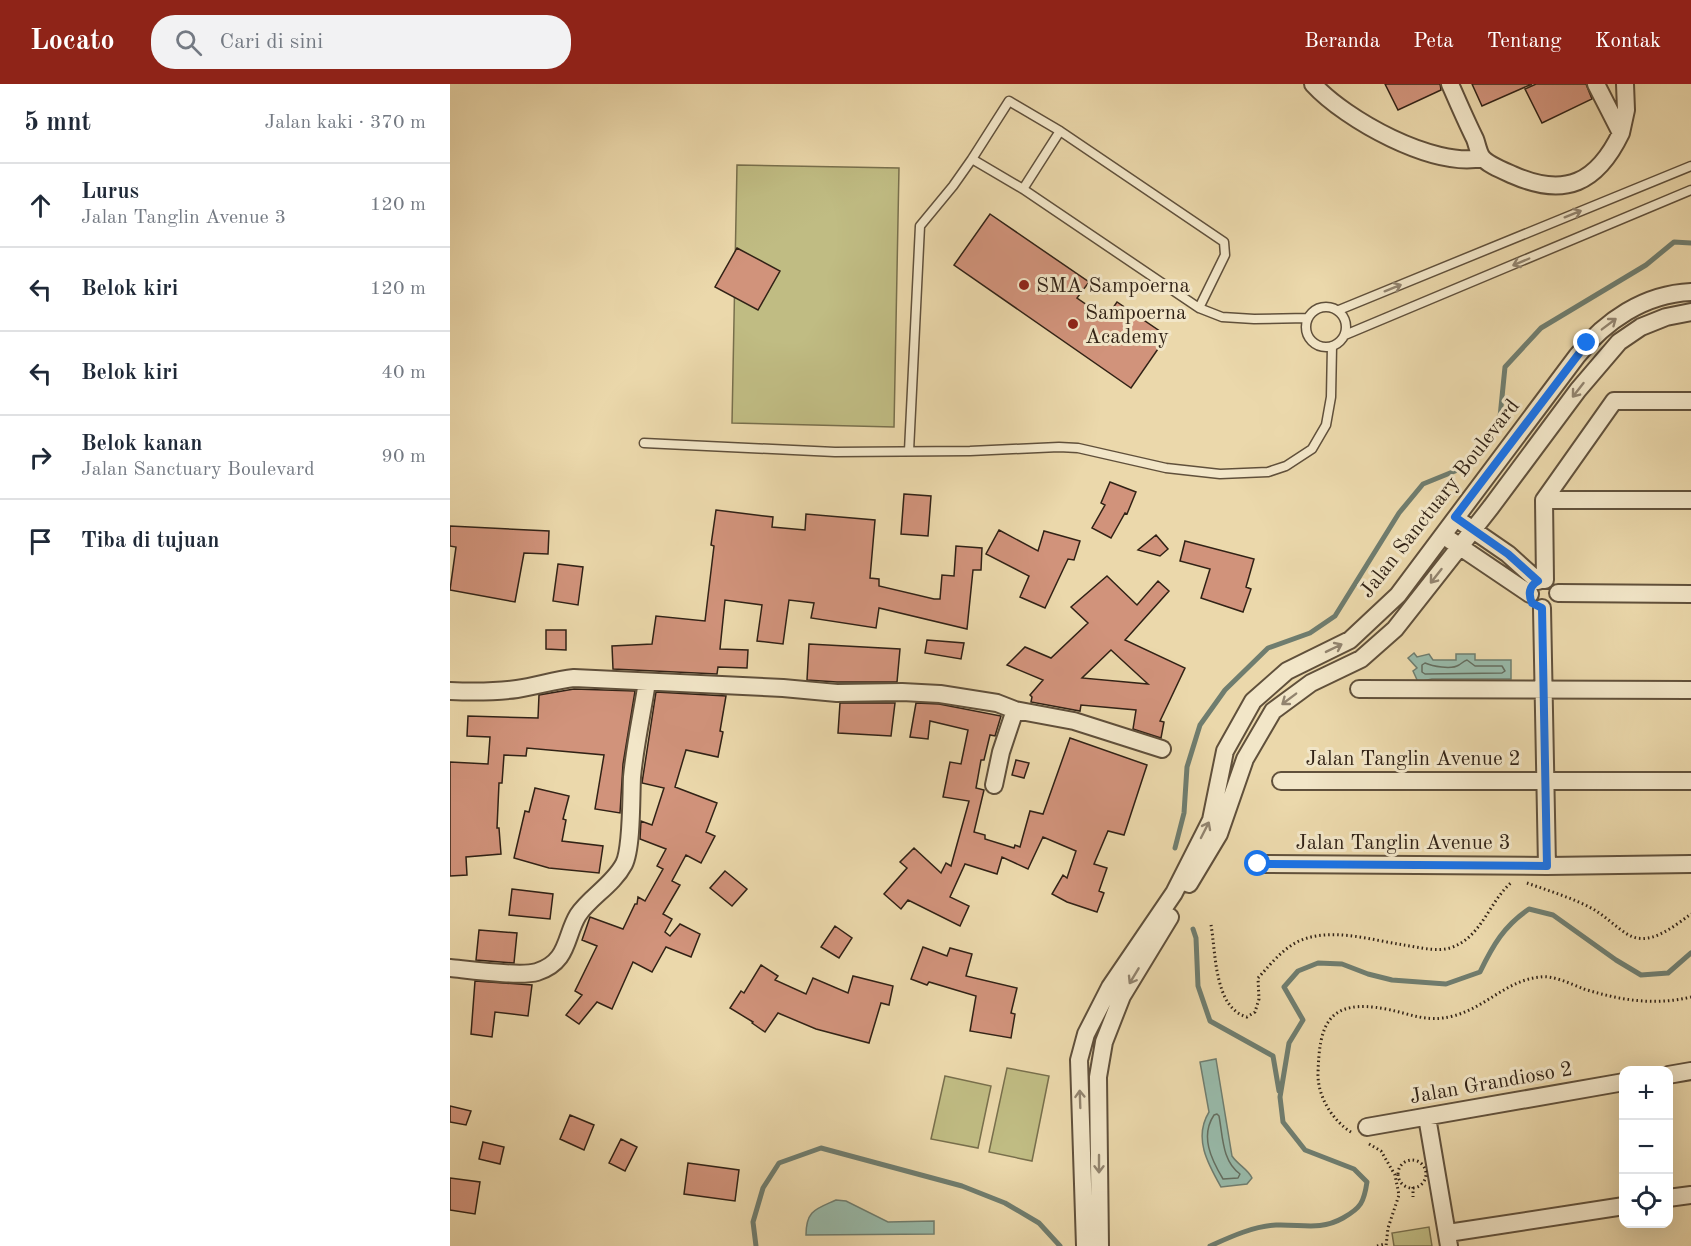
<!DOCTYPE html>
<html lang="id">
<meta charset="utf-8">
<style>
body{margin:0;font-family:"Old Standard TT",serif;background:#f2f2f3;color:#1f2937}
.controls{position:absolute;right:18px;bottom:18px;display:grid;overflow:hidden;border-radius:12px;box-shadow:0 6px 24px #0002}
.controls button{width:54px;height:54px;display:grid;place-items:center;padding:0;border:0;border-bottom:2px solid #e0e1e3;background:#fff;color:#1f2937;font:30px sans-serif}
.stop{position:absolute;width:18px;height:18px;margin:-14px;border:4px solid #1a73e8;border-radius:50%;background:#fff}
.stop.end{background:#1a73e8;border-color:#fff;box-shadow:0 2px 6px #0008}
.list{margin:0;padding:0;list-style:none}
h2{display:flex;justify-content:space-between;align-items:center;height:78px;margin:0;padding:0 24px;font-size:26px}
h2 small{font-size:20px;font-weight:400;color:#747a83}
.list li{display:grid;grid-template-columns:39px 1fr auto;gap:18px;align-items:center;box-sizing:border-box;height:84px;padding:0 24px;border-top:2px solid #e0e1e3}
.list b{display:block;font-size:22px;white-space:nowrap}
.list p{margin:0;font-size:20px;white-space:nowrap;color:#747a83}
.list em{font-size:20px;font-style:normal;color:#747a83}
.icon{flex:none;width:33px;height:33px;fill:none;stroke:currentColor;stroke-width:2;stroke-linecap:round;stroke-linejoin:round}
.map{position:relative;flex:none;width:1241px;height:1162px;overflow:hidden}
header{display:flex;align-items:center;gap:36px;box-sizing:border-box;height:84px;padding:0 30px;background:#8f2418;color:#fff}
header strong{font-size:28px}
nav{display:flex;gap:33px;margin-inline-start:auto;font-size:21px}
.search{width:420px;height:54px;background:#f2f2f3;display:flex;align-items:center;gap:15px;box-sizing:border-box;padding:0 21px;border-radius:24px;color:#747a83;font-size:22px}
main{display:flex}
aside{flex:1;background:#fff}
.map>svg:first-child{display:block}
</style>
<header>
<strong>Locato</strong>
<div class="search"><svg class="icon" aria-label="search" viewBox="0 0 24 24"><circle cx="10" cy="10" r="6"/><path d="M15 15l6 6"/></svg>Cari di sini</div>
<nav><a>Beranda</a><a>Peta</a><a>Tentang</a><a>Kontak</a></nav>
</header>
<main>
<aside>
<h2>5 mnt<small>Jalan kaki · 370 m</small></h2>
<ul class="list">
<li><svg class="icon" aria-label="ahead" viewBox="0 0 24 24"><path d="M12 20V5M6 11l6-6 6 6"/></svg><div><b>Lurus</b><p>Jalan Tanglin Avenue 3</p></div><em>120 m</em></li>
<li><svg class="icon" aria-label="left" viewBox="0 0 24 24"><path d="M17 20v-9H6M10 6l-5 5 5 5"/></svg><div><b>Belok kiri</b></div><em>120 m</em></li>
<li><svg class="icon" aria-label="left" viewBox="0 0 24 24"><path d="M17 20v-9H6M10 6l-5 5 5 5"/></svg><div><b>Belok kiri</b></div><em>40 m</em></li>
<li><svg class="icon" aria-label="right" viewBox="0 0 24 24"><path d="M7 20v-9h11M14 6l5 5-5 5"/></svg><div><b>Belok kanan</b><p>Jalan Sanctuary Boulevard</p></div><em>90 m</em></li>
<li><svg class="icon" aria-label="arrive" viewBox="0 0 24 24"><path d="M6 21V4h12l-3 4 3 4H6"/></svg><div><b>Tiba di tujuan</b></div></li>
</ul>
</aside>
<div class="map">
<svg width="1241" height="1162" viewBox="0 0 1241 1162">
<rect width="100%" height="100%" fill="#ebd8ab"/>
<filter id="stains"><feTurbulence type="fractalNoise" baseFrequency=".00333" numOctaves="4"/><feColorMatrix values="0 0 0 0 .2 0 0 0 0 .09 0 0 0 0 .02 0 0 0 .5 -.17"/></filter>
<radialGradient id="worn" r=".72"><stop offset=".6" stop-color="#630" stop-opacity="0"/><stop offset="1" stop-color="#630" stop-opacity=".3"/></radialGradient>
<path fill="#c0bc83" stroke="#786f4c" stroke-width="1.5" d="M287 81 449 84 444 343 282 339Z
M557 984 599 992 582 1077 539 1068Z
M495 992 541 1002 528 1064 481 1055Z
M979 1143 982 1162H944L942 1149Z"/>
<path fill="#98baaa" stroke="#6f7d6f" stroke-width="1.5" d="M964 569 967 573 979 570 983 576H1006V570H1025V576H1061V595H982L968 598 963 587 967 584 958 574Z
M766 975 782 1072C788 1081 798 1085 802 1094L797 1100 771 1103C758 1080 743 1054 759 1028L750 978Z
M386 1116 396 1117 438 1138 484 1137V1150L356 1151C356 1126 366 1125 386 1116Z"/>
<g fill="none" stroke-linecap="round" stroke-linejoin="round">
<path stroke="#646e60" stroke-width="1.5" d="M1017 576 1025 582H1052L1055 587 1052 589 975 590 972 588V581L975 579C982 582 1001 586 1009 581 1012 579 1014 577 1017 576Z
M767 1030 769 1032C773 1053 772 1077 790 1090L788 1094 773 1095C761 1075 750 1052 764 1031Z"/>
<path stroke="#6f7d6f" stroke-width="5" d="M725 764 734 729 737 683 750 641 775 606 818 564 860 549 885 532 949 429 973 400 1005 387 1027 372 1050 333 1055 283 1091 244 1196 181 1224 158 1241 159
M743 845 746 854 748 902 760 937 823 972 829 1007
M306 1162 303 1138 313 1104 329 1079 371 1064 512 1102 555 1119 589 1139 610 1162
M760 1162C780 1153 804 1142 826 1141 852 1140 870 1147 893 1134 911 1124 914 1118 917 1098L904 1085 855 1066 833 1038 830 1013 839 959 853 936 834 903 848 887 868 879 892 880 918 890 942 896 996 900 1030 888C1043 861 1054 842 1079 825L1103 831 1166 876 1191 891 1218 889 1241 869"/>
</g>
<path fill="#d1937b" stroke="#312216" stroke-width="1.5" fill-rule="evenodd" d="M935 0H990L991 6 948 26Z
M1022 0H1082L1032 22Z
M1086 0H1136L1142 15 1092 39 1075 5Z
M540 130 639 198 627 214 656 234 667 218 717 252 681 304 504 181Z
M287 164 330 187 308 226 265 203Z
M660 398 686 408 677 430 675 429 661 454 642 444 655 421 651 419Z
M454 410 481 412 478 452 451 450Z
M266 426 323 433 322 443 355 446 356 430 425 436 420 494 429 495V502L484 515H490L492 491 504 492 506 462 532 464 531 486H523L517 545 429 524 426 544 361 534 364 519 339 516 333 560 307 557 312 521 275 516 270 565 298 566 297 584 268 583 267 590 163 585 162 562 202 560 206 532 255 537 264 462 261 461Z
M0 442 99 447 98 470 74 469 65 518 0 506 6 463 0 462Z
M549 446 588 467 594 447 630 457 624 476 618 475 595 524 570 513 579 492 536 470Z
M706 451 718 465 710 472 688 466Z
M735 457 804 475 796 503 801 505 793 528 751 514 760 485 730 477Z
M108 480 133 483 128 521 103 517Z
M657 492 687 521 708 497 719 507 675 556 735 584 710 637 714 638 711 654 683 645 686 626 631 621 630 627 581 618 582 613 580 611 593 596 557 581 575 563 601 574 638 539 621 523ZM661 566 698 600 632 594Z
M96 546H116V566L96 565Z
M477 556 514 559 511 575 475 569Z
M359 560 450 565 447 598H387L357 596Z
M124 605 185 607 173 680 170 729 145 725 154 671 77 664 76 672 54 671 52 699H49L47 744H49L51 770 16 773 17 791 0 792V678L38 680 40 653 17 652 18 632 88 634 89 611Z
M206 608 276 612 270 647 273 648 268 673 236 666 225 703 267 719 256 748 265 752 251 779 236 771 222 797 230 801 213 830 222 835 215 848 220 852 230 840 250 850 241 873 216 863 202 888 183 878 162 925 147 918 129 940 116 931 132 911 125 907 147 862 132 856 140 833 173 845 185 820H187L188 813 195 817 213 785 207 782 216 765 190 755 191 737 202 741 214 704 192 699Z
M390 619H445L441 652 388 649Z
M466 619 489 620 551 632 545 652 540 651 534 676H531L526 704 534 706 524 748 535 751V755L564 764 565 761 570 763 580 727 593 730 620 654 697 681 674 751 658 747 644 780 657 784 649 807 654 809 647 828 617 818 602 810 613 791 617 794 626 767 593 753 578 785 552 773 547 790 515 780 500 813 519 822 510 842 458 816 451 825 434 810 457 784 450 778 464 764 491 789 496 779 501 782 519 717 493 713 500 678 511 680 518 646 480 637 478 655 460 653Z
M566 676 579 679 574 694 562 691Z
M85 704 119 712 113 735 116 736 112 757 153 762 149 789 99 784 64 774 75 727 79 728Z
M275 787 297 805 282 822 260 804Z
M62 805 103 810 100 835 59 831Z
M385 842 402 854 389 874 371 863Z
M29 846 67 849 64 879 26 876Z
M473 863 497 872 500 864 522 870 516 892 567 904 561 929 565 930 561 954 520 947 526 912 479 898 477 901 461 895Z
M311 881 328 892 325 896 356 910 363 894 398 909 403 892 443 902 439 921 431 919 419 959 366 945 328 929 315 948 302 939 303 938 280 924 291 907 294 909Z
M25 897 82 901 78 932 45 928 42 953 21 950Z
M0 1022 21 1027 16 1041 0 1038Z
M120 1031 144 1041 134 1066 110 1055Z
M171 1055 187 1063 175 1087 159 1079Z
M33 1058 54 1063 50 1080 29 1075Z
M238 1079 289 1086 285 1117 234 1110Z
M0 1094 30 1098 25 1130 0 1126Z"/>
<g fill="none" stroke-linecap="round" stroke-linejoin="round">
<g stroke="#60503b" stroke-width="11">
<path id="service" d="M573 105 610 47
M856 243a20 20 0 1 1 40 0a20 20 0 1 1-40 0Z
M749 224 775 171 774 158 610 47 559 17 522 75 573 105 749 224 772 233 804 235 858 234
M889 226 1241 82
M895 251 1241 106
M194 359 385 368 520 367 609 363 628 364 716 384 770 390 818 388 836 382 862 365 876 341 881 313 882 262
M459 367 470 142 503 102 522 75"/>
</g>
<g stroke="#60503b" stroke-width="20">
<path id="minor" d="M863 0C896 36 983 84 1032 74
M1000 0C1008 18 1016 37 1025 55 1027 60 1028 67 1031 72 1036 80 1054 87 1063 91 1115 114 1147 99 1171 49L1146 0
M1171 49 1176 26 1175 0
M1094 416H1241
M1013 439 1058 470 1088 497
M1000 456 1080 510
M1095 496 1094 416 1164 317H1241
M1108 509 1241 510
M1092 524 1097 782
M909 605 1241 606
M0 607C23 608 45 608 67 605 87 602 105 596 124 594L333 604 387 609 452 608 490 610 547 619 565 626 624 637 712 665
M831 697H1241
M544 701 551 668 565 626
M808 780 1097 782 1241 780
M739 800 769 750 795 675 823 627 861 599 911 575 945 545 1041 423 1128 306 1169 258 1191 243 1216 233 1241 228
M0 884C20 886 70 893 87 888 119 878 115 852 128 831 140 813 163 801 174 780 182 764 181 714 182 693 185 661 192 630 197 598
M1218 991 1241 987
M977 1033 999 1162
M917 1043 1174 998
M1218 1114 1241 1111
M998 1149 1174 1122
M635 1162 629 976 636 950 660 903 724 809 761 736 775 667 803 617 837 587 900 556 948 511 1127 272C1155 237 1194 210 1241 208
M650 1162 648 993 654 958 672 912 720 833"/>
</g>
<path stroke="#312216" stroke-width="3" stroke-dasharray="1.5 3" stroke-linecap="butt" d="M1077 799C1099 807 1123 814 1143 825 1155 832 1166 843 1177 850 1199 864 1224 842 1241 830
M761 841C766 869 764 924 797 933L805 928 809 915 808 894C820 881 832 865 849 857 881 843 921 856 954 861 968 863 985 868 1000 864 1032 854 1039 817 1062 798
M901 1048C883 1037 868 1013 868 991 869 940 878 914 936 925 962 930 976 939 1003 932 1035 924 1057 896 1090 893 1103 891 1121 900 1134 905 1169 916 1204 922 1241 913
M919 1060 931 1067 945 1091 949 1111 938 1144 936 1162
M948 1090a14 14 0 1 1 28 0a14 14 0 1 1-28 0Z
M963 1103V1113
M927 1162 935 1160"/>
<use href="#service" stroke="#f2e6c8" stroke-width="8"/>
<use href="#minor" stroke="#f2e6c8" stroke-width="16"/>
</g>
<defs><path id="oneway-shaft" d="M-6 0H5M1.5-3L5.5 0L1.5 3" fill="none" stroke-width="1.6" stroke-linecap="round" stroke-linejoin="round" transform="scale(1.5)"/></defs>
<g stroke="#92846f">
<use href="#oneway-shaft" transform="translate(1123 130) rotate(-22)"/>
<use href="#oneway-shaft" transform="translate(1071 178) rotate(157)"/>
<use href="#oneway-shaft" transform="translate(943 204) rotate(-22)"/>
<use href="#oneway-shaft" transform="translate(1159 240) rotate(-37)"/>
<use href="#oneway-shaft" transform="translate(1128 306) rotate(128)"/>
<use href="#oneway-shaft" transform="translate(986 492) rotate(128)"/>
<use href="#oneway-shaft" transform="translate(884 564) rotate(-26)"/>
<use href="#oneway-shaft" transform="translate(839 615) rotate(143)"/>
<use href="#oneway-shaft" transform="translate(755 746) rotate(-63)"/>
<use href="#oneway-shaft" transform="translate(684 892) rotate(121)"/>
<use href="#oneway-shaft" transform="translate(630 1015) rotate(-92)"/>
<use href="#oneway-shaft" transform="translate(649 1080) rotate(90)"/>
</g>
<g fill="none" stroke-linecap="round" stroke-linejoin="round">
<path stroke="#1a73e8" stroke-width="8" d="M808 780 1097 782 1092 524 1082 519C1078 510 1079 502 1088 497L1058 470 1005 433 1137 259"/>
</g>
<g fill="#8f2418" stroke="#f2e6c8" stroke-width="2">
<circle cx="574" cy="201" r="6"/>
<circle cx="623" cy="240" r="6"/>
</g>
<g text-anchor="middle" stroke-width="6" stroke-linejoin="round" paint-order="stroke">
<g font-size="21" fill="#312216" stroke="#f2e6c8" text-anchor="start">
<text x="586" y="208">SMA Sampoerna</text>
<text x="635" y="235">Sampoerna<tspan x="635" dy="24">Academy</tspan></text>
</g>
<g font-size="21" fill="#312216" stroke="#f2e6c8">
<text transform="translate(989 414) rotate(-52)" y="7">Jalan Sanctuary Boulevard</text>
<text x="963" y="681">Jalan Tanglin Avenue 2</text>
<text x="953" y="765">Jalan Tanglin Avenue 3</text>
<text transform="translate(1041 998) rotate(-10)" y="7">Jalan Grandioso 2</text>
</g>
</g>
<rect width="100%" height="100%" filter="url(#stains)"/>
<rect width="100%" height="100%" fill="url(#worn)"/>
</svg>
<div class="controls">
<button>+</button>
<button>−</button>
<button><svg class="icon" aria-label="locate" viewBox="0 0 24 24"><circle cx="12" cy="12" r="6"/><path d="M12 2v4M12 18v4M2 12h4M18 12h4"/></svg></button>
</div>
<div class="stop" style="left:808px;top:780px"></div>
<div class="stop end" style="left:1137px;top:259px"></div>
</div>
</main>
